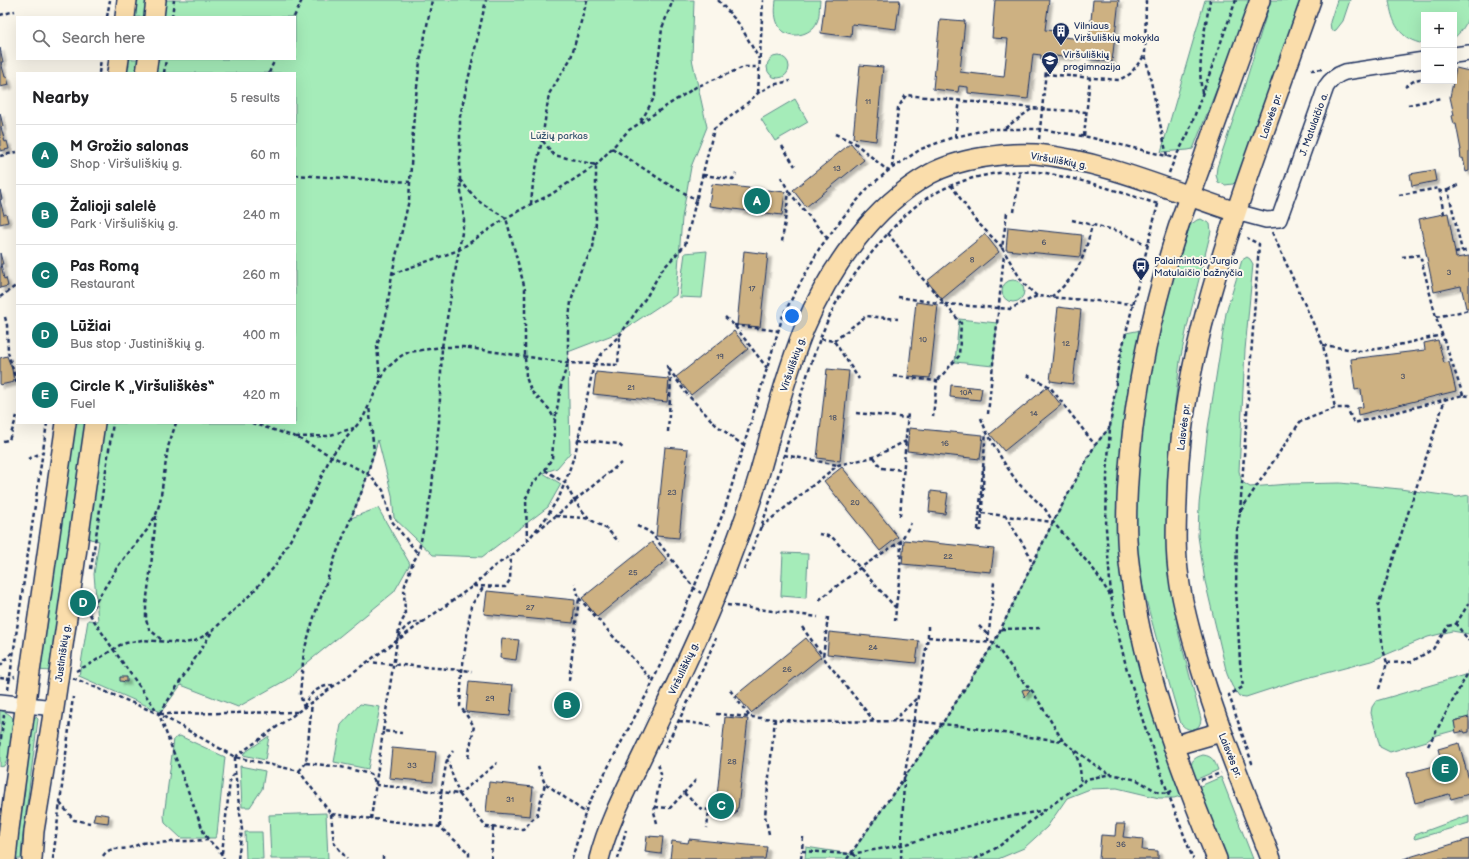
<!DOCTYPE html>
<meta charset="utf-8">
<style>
body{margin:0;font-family:"Balsamiq Sans",sans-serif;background:#f6f6f6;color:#202124}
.controls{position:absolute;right:12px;top:12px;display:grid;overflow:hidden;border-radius:0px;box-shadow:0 4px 16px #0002}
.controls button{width:36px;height:36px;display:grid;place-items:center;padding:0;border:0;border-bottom:1px solid #e0e0e0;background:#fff;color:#202124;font:20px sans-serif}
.you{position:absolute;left:792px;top:316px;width:14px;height:14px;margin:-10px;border:3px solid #fff;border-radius:50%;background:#1a73e8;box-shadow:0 0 0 6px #1a73e833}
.badge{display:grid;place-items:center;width:26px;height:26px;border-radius:50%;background:#0f766e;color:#fff;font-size:13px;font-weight:700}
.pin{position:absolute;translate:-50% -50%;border:2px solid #fff;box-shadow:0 1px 4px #0006}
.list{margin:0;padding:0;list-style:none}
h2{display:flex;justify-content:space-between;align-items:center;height:52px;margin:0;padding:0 16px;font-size:17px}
h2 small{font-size:13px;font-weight:400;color:#757577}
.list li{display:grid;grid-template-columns:26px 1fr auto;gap:12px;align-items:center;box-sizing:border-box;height:60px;padding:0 16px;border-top:1px solid #e0e0e0}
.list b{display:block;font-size:15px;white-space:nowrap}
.list p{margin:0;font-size:13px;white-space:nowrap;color:#757577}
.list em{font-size:13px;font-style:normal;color:#757577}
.icon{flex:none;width:22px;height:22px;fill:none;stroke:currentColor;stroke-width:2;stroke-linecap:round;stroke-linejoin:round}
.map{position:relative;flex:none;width:1469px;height:859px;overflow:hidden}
.search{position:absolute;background:#fff;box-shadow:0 4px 16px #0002;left:16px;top:16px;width:280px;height:44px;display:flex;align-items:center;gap:10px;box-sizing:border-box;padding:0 14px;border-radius:0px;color:#757577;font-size:15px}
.panel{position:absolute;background:#fff;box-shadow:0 4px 16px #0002;left:16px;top:72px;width:280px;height:352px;border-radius:0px}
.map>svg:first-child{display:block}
</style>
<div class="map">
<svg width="1469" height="859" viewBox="0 0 1469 859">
<defs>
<filter id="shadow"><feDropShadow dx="3.5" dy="3.5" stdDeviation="1" flood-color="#0004"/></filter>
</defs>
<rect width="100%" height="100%" fill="#fbf7ec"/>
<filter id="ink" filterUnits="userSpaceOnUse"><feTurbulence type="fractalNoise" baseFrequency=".025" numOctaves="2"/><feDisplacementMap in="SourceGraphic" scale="8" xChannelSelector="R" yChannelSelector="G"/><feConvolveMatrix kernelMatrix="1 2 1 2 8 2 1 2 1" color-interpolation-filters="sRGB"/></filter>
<g filter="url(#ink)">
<path fill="#a5ecb9" stroke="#608e8c" d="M136 0H149L146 17H133Z
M164 0H694L692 59 707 127 691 167 682 218 676 295 620 332 568 352 570 453 557 468 543 473 561 484 548 507 482 557 433 555 394 518 392 495 378 440 364 486 351 518 378 508 410 564 394 592 286 680 238 707 181 685 161 712 79 676 88 620 98 621 94 574 99 541 90 539 88 518 102 423H295V73H153L155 59H295V17H161Z
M776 0H820C819 7 820 16 817 22 811 36 789 40 780 28 774 19 775 10 776 0Z
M1205 0H1252L1193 149 1188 150 1161 152Z
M1271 0H1301L1238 179 1233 184 1225 185 1218 182 1216 175 1217 167 1241 97Z
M1337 0H1350L1343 21 1336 30 1333 31 1331 30 1330 22Z
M1389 0H1469C1469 17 1468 26 1454 38V15H1424V44C1399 39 1392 23 1389 0Z
M767 67a11 11 0 1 1 22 0a11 11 0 1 1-22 0Z
M127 59H140L138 73H125Z
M795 99 808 122 775 141 761 119Z
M1201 219 1210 224 1211 231 1187 327 1180 361 1169 455 1167 527 1175 612 1179 635 1201 719C1200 732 1188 732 1181 724 1170 686 1159 649 1149 611 1143 588 1137 565 1136 542 1134 522 1136 500 1137 479 1142 393 1161 307 1190 225L1197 220Z
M707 251 702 298 679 297 685 253Z
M1247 257 1250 259 1253 264 1245 350 1239 471 1242 482 1250 487 1289 484 1340 483 1400 489 1457 497 1469 495V634L1452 631 1428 637 1371 661 1292 682 1246 697 1239 696 1232 686 1227 674 1205 581 1198 536 1199 504 1208 428 1226 313 1242 260Z
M1002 291a11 11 0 1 1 22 0a11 11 0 1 1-22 0Z
M959 319 997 323 993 366 955 362Z
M1141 330 1119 488 1184 795 1174 798H1159L1117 788 1090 789 1067 798 1047 827 1024 848 998 859H805L806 847 851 854 942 724 994 643 1053 522 1095 445 1110 427 1119 361 1126 333Z
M73 423H87L51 671 37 670Z
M783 553 808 554 806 598 781 596Z
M1469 674V717L1454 721 1456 730 1434 736 1427 741 1390 752 1380 747 1371 713 1372 707 1376 701Z
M556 704a11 11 0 1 1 22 0a11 11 0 1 1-22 0Z
M360 704 380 707 368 769 334 762 341 725Z
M0 710C5 712 11 714 13 719 20 733 9 753 4 766L0 767Z
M34 717H36L38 719 22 843 21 859H13L32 719Z
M180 736 225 757 217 834 215 838H181L165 823 164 816 174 739Z
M269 736 265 760 243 755 244 753Z
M1203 755C1213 756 1215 762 1218 770L1195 780C1190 767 1188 759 1203 755Z
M240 766 265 771 262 789 250 807H242Z
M1221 777 1253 859H1226L1198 787Z
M326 813 328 859H271L269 815Z
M1469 815V823L1415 839 1414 838 1415 835Z
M245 832H262L263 859H246Z"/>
<path fill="#cdb182" stroke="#1b2f5e" filter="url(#shadow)" d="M825 0H900L896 29 852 24 851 37 821 33Z
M995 0H1049L1045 30 1057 31 1056 36 1089 40 1093 0H1119L1112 62 1087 59 1088 53H1078L1077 58 1054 56V61L1041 60V55L1033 54 1028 99 968 93V87L959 86 958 92 933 89 940 19 965 21 960 72 1004 77 1008 39 992 38Z
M0 48 3 62H1L5 77H7L9 85 0 87Z
M860 65 883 67 876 141 853 138Z
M1456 68 1469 71V171L1466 172 1463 158 1461 159 1460 150H1461L1456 124H1454L1452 116 1454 115 1450 97Z
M0 113 3 126 1 127 5 142 7 141 9 149 0 151Z
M851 143 864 160 806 207 793 190Z
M1434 170 1436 181 1412 186 1410 174Z
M712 184 785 192 782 215 709 206Z
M0 190 2 199 0 200 4 215 6 214 8 222 0 224Z
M1448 213 1456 258 1469 256V308H1466L1461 286 1434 292 1419 219Z
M1008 227 1082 235 1080 257 1006 250Z
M985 234 999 252 942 299 927 281Z
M744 251 768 254 760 327 737 325Z
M0 253 3 264H1L4 279 6 278 8 286 0 288Z
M916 302 938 305 930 378 908 376Z
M1058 307 1081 310 1073 384 1050 381Z
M734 331 748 349 691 395 676 377Z
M1438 340 1444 363 1449 362 1456 391 1358 415 1357 408 1363 407 1361 389 1355 390 1351 359 1425 350 1424 343Z
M7 356 12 369 14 382 0 385V358Z
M827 369 849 371 840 461 817 458Z
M596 372 669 379 667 402 593 394Z
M951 385 982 388 980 400 950 397Z
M1047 387 1061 405 1004 451 990 434Z
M909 428 983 435 980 459 907 451Z
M665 447 688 449 679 538 656 536Z
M842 467 898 537 880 551 824 481Z
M931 491 948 493 945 514 929 512Z
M904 540 994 549 991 572 902 564Z
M652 542 667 560 597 617 582 598Z
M487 591 575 600 573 623 484 614Z
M829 632 919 641 916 663 827 654Z
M502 638 519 640 516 660 500 658Z
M806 638 821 657 751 713 736 695Z
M120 677H127V682L120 681Z
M469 681 513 685 510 716 466 712Z
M1026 689 1030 691 1025 697 1022 690Z
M725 717 748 719 738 808H737L736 814 716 812 717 806H716Z
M1469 717V732L1465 733 1464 731 1456 733 1454 721Z
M1459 743 1469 780V794L1451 799 1449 794 1415 803 1407 773 1442 764 1438 749Z
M392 748 436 752 433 782 389 778Z
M489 782 533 787 530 816 486 812Z
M95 813 109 815 108 823 93 821Z
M1116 824H1125L1123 837 1143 839 1142 850 1158 851V859H1099L1101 835 1115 836Z
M647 836 663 837 661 854 645 852Z
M689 839 767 847 765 859H670L672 841 688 843Z
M1469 839V859H1403Z"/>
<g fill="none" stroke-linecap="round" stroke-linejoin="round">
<g stroke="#1b2f5e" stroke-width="18">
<path id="minor" d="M1454 55 1469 53
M1236 212 1266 220 1279 219 1326 87C1331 79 1336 75 1345 72L1424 60
M0 702 54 708"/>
</g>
<g stroke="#1b2f5e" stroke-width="22">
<path id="major" d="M125 17 127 0
M154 17 156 0
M117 73 119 59
M146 73 148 59
M1173 746 1221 732
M6 859 9 829 30 672 66 423
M32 859 34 831 54 708 95 423
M599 859C609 820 629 784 646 748 676 684 708 620 732 553 742 527 751 502 759 475 773 426 785 377 804 329 829 269 873 206 930 174 957 159 1005 152 1036 154 1105 161 1171 191 1236 212
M1217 859C1177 762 1139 660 1128 554 1125 522 1127 488 1130 456 1137 378 1154 302 1178 228 1187 201 1198 175 1207 148 1225 99 1242 49 1260 0
M1271 859C1245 790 1216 723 1196 652 1189 627 1182 603 1179 578 1175 552 1176 527 1177 501 1179 382 1216 268 1255 157 1274 105 1292 52 1311 0"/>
</g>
<path stroke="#1b2f5e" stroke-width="2.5" stroke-dasharray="4 3" stroke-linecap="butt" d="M718 0 740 25 759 59
M1146 0 1145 54 1167 156
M0 15 15 11
M107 17 110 0
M172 17 174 0
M294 17 302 0
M1311 70 1323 69
M99 73 101 59
M164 73 166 59
M269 73 275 59
M1045 74 1119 80 1130 74 1145 55
M1405 87 1415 80 1424 78
M758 93 763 0
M1202 93C1197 62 1205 30 1210 0
M1408 105 1441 98
M640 120 643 118 655 96V73L659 56 662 28 673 0
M1005 128 1033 108
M835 134 855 143 888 171
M1084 136 1090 78
M955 137 960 100
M1039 139 1047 61
M782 146 795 166
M612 148 666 183 697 200
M0 156 17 152
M892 167 898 108 906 95 1042 109 1086 112
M1169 173 1175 158 1188 134 1236 0
M295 175 410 182
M703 175 733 179 736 174
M781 177 789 192 782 242
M460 180 478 201 506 218 525 289V356L526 377 531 391 549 409 555 420
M951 185 976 221 1002 247
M1448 190 1460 184
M789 192 827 238
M1439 192 1448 190 1462 251
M1399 195 1439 188 1444 214
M531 204 533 183 542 140 549 94 571 58 587 0
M1158 204 1119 361 1110 427 1107 477 1106 528 1111 595 1115 621 1127 670 1144 724 1168 793 1193 859
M1014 212 1020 172
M1007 213 1002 248 1023 283 1037 296 1133 304
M1072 220 1118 231 1148 245
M1272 232 1323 345 1335 408
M888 233 915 270 945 304 1010 309 1037 296
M1455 253 1469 250
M1402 257 1420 255 1436 317 1463 395
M392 274 459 250 506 218 531 204 550 195 596 165 629 130 696 87 744 67H759
M0 297 17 285
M898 297 945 304 961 323 959 356 937 381
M1051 297C1079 275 1084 258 1092 225
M5 317 7 325 8 352 17 384
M725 317 734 325 767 368
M1436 317 1469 310
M734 325 779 331
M821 339 834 341 859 379
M834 341 866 316 898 319
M1323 345 1361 351 1385 348 1442 335
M1027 375 1050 387 1095 445
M893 376 937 381 933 416
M380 378 377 346 386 316 392 274 409 200 414 113 420 61 432 0
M856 413 907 418
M988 414 1004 254
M981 418 986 431 1003 461 1017 482 1045 509 1053 522 1094 570 1110 595
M252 423 296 437 331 456 367 473 383 490 391 520 418 554
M668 432 671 380 667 366 686 393 715 424 744 446
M296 437 327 436 354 428
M578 439 618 444 624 449
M3 441 9 440 17 416
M784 455 838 465
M874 457 881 468 903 470
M28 459 43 452
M545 470 565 483 574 500 585 514 591 520 607 529 619 542
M1240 512 1259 244 1247 238
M982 513 1053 522
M1005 515 1029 554 1032 565
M156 516 151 566 146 605V620L149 629 163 641
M556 516 585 518 591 520
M900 516 908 412
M637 526 646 530 652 534 694 588 701 593
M761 527 838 465 874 457 906 441
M978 530 986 431
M978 530H981L984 466
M537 531 621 463
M819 534 832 537 896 608 895 621
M527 541 526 498 533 483 545 470 552 458 555 420 562 381 568 363V325L571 302 580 272 593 248 596 222V165L554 155 542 140
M91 569 113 423
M744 570C755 542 766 515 775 486 793 427 806 365 833 309 844 287 858 270 873 251 885 237 897 222 911 210 945 181 992 169 1036 172 1043 172 1051 174 1059 176 1093 182 1125 194 1158 204
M473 586 493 567 515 553 527 541 546 518 560 495 567 477 576 450 594 364 604 351 620 335 647 296 661 271 685 245 714 129 743 107 758 93 772 85 790 81
M579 598 653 681
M819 600 860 568 901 541 911 523
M727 605 818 617
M896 607 900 573 901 541
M85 609 89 613 113 649 159 714 204 833C209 843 220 849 224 859
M89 613 118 566 147 530 156 515 160 502 168 447 176 423
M828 617 823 657 874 721
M1456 624 1469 603
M979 626 988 635
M802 627 823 656
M1001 629 1042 628
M399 637C403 627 412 621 423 622
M928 637 994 643 1016 674 1033 692 1063 741 1095 765 1110 774
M988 642 994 582
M367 662 472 671
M1387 663 1411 662 1433 649 1448 626 1456 624 1469 641
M0 666 14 650
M76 671 92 663 120 645 126 643 142 640 185 643 195 641 212 631 253 592 275 566 298 527 331 456 363 418 386 369 401 356 409 352 442 347H463L568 363 618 365 620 335
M0 678 9 679 15 677
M73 678 159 714 235 757 299 771 331 814 440 827 469 853V859
M569 680 579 598 575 583
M1379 689 1387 663 1383 649 1378 606 1445 399
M8 690 47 423
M730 690 750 717
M304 707C308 693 320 685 335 685
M304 708 300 694 304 651 315 614 337 552 364 486 374 451 369 406
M160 713 212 632
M160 714 297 712
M716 714 808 722 914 721 961 726 1022 736 1063 741
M679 721 713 726
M893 721 918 697
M383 731 397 641 400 625 405 616 404 588 413 562 418 554 431 495 439 422 442 347 464 221 460 180V116L486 0
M0 746 4 715
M1428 746 1469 671
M665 748 692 694 716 638
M1074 750C1079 761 1082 773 1080 784
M235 757 473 586 505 587 510 580 511 556
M235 757V771L242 830 238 859
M468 758 474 726 460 706 462 671 471 606 484 586
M447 759 459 794 497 763
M306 763 341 767 370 774 377 785 459 794 486 827 523 829 537 815 545 784 538 766
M1251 763H1252L1229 695 1243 687 1240 662 1236 590 1237 531 1240 512 1256 487 1300 422 1335 408H1347L1354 423 1463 395 1469 396
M299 771 306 763 312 702
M1201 780 1221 773
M546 784 586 813
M684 793 701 809 709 810 707 828
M60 803 74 820 90 823
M655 807 670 808 697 779
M331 814 334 843 347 859
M371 819 383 731 402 733
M657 823 654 812 661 774 658 763
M440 827 441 793 447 759 453 751
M769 834 765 816 775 719
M803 837 802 851 851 854 902 845 987 821 1045 810
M222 853 230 781 235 771
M853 854 860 859
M103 856C110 846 118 850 128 848 139 846 140 841 152 843L208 840
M53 859 73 697
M383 859V856
M491 859 493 827
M572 859 587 807 650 688 694 588 725 508 783 315 819 249 844 216 868 188 888 171 921 149 951 138 989 129H1040L1088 137 1175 158
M618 859 626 830
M801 859 802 851
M847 859 942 724 994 643 1053 522 1095 445 1110 427
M901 859 904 779 928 637V623
M975 859 998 847 1045 810 1087 779 1111 774 1137 780 1158 792 1168 793 1174 790"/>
<use href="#minor" stroke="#fbf7ec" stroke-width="15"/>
<use href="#major" stroke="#faddab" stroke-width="19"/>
</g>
</g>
<defs>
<g id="building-pin" transform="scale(0.9)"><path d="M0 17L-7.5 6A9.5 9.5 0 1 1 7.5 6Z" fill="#1b2f5e" stroke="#fbf7ec"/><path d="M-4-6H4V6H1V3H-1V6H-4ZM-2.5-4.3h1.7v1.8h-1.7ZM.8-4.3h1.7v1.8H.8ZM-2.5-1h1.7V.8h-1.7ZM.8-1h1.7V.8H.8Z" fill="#fff"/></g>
<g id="school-pin" transform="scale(0.9)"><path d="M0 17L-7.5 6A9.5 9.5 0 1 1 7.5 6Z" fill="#1b2f5e" stroke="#fbf7ec"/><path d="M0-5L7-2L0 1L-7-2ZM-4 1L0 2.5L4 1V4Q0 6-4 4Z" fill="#fff"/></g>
<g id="bus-pin" transform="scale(0.9)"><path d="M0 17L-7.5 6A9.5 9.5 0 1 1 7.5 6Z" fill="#1b2f5e" stroke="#fbf7ec"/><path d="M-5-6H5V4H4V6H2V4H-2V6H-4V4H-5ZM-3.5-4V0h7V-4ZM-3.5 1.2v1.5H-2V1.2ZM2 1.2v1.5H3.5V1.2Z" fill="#fff"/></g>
</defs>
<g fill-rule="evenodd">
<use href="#building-pin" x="1061" y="31"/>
<use href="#school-pin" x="1050" y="60"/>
<use href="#bus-pin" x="1141" y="266"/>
</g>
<g text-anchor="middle" stroke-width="4" stroke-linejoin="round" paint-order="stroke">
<g font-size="8" fill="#485067">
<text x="868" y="104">11</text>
<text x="837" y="171">13</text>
<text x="1044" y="245">6</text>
<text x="972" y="262">8</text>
<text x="1449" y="275">3</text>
<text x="752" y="291">17</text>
<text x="923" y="342">10</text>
<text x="1066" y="346">12</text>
<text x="720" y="359">19</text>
<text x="1403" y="379">3</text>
<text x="631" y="390">21</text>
<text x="966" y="395">10A</text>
<text x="1034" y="416">14</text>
<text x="833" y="420">18</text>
<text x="945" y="446">16</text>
<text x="672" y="495">23</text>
<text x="855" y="505">20</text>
<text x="948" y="559">22</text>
<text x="633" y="575">25</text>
<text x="530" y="610">27</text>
<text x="873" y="650">24</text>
<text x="787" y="672">26</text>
<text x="490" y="701">29</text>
<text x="732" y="764">28</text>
<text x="412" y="768">33</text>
<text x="510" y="802">31</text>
<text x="1121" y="847">36</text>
</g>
<g font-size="10" fill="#1b2f5e" stroke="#fbf7ec" text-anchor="start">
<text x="1074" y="29">Vilniaus<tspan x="1074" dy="12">Viršuliškių mokykla</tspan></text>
<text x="1063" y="58">Viršuliškių<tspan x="1063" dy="12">progimnazija</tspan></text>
<text x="1154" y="264">Palaimintojo Jurgio<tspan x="1154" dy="12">Matulaičio bažnyčia</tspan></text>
</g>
<g font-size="10" fill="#1b2f5e" stroke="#fbf7ec">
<text transform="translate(1270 116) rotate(-71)" y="4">Laisvės pr.</text>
<text transform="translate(1313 124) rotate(-70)" y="4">J. Matulaičio a.</text>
<text transform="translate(1059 160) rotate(10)" y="4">Viršuliškių g.</text>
<text transform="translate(792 364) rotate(-71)" y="4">Viršuliškių g.</text>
<text transform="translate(1183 427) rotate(-83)" y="4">Laisvės pr.</text>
<text transform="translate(62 653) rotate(-82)" y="4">Justiniškių g.</text>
<text transform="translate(683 668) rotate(-65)" y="4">Viršuliškių g.</text>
<text transform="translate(1231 755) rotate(68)" y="4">Laisvės pr.</text>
</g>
<g font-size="10" fill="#375570" stroke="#fbf7ec">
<text x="559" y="139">Lūžių parkas</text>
</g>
</g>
</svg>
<div class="controls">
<button>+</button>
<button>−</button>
</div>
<div class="you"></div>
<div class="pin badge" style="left:757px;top:201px">A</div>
<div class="pin badge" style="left:567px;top:705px">B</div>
<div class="pin badge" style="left:721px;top:806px">C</div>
<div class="pin badge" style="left:83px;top:603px">D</div>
<div class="pin badge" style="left:1445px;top:769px">E</div>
<div class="search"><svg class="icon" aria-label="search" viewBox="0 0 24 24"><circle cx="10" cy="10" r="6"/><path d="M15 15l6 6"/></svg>Search here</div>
<section class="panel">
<h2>Nearby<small>5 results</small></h2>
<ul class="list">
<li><span class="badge">A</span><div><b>M Grožio salonas</b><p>Shop · Viršuliškių g.</p></div><em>60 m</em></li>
<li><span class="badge">B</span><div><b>Žalioji salelė</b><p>Park · Viršuliškių g.</p></div><em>240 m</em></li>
<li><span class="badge">C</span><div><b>Pas Romą</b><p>Restaurant</p></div><em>260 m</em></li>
<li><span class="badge">D</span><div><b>Lūžiai</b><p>Bus stop · Justiniškių g.</p></div><em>400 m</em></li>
<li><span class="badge">E</span><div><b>Circle K „Viršuliškės“</b><p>Fuel</p></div><em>420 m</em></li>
</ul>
</section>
</div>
